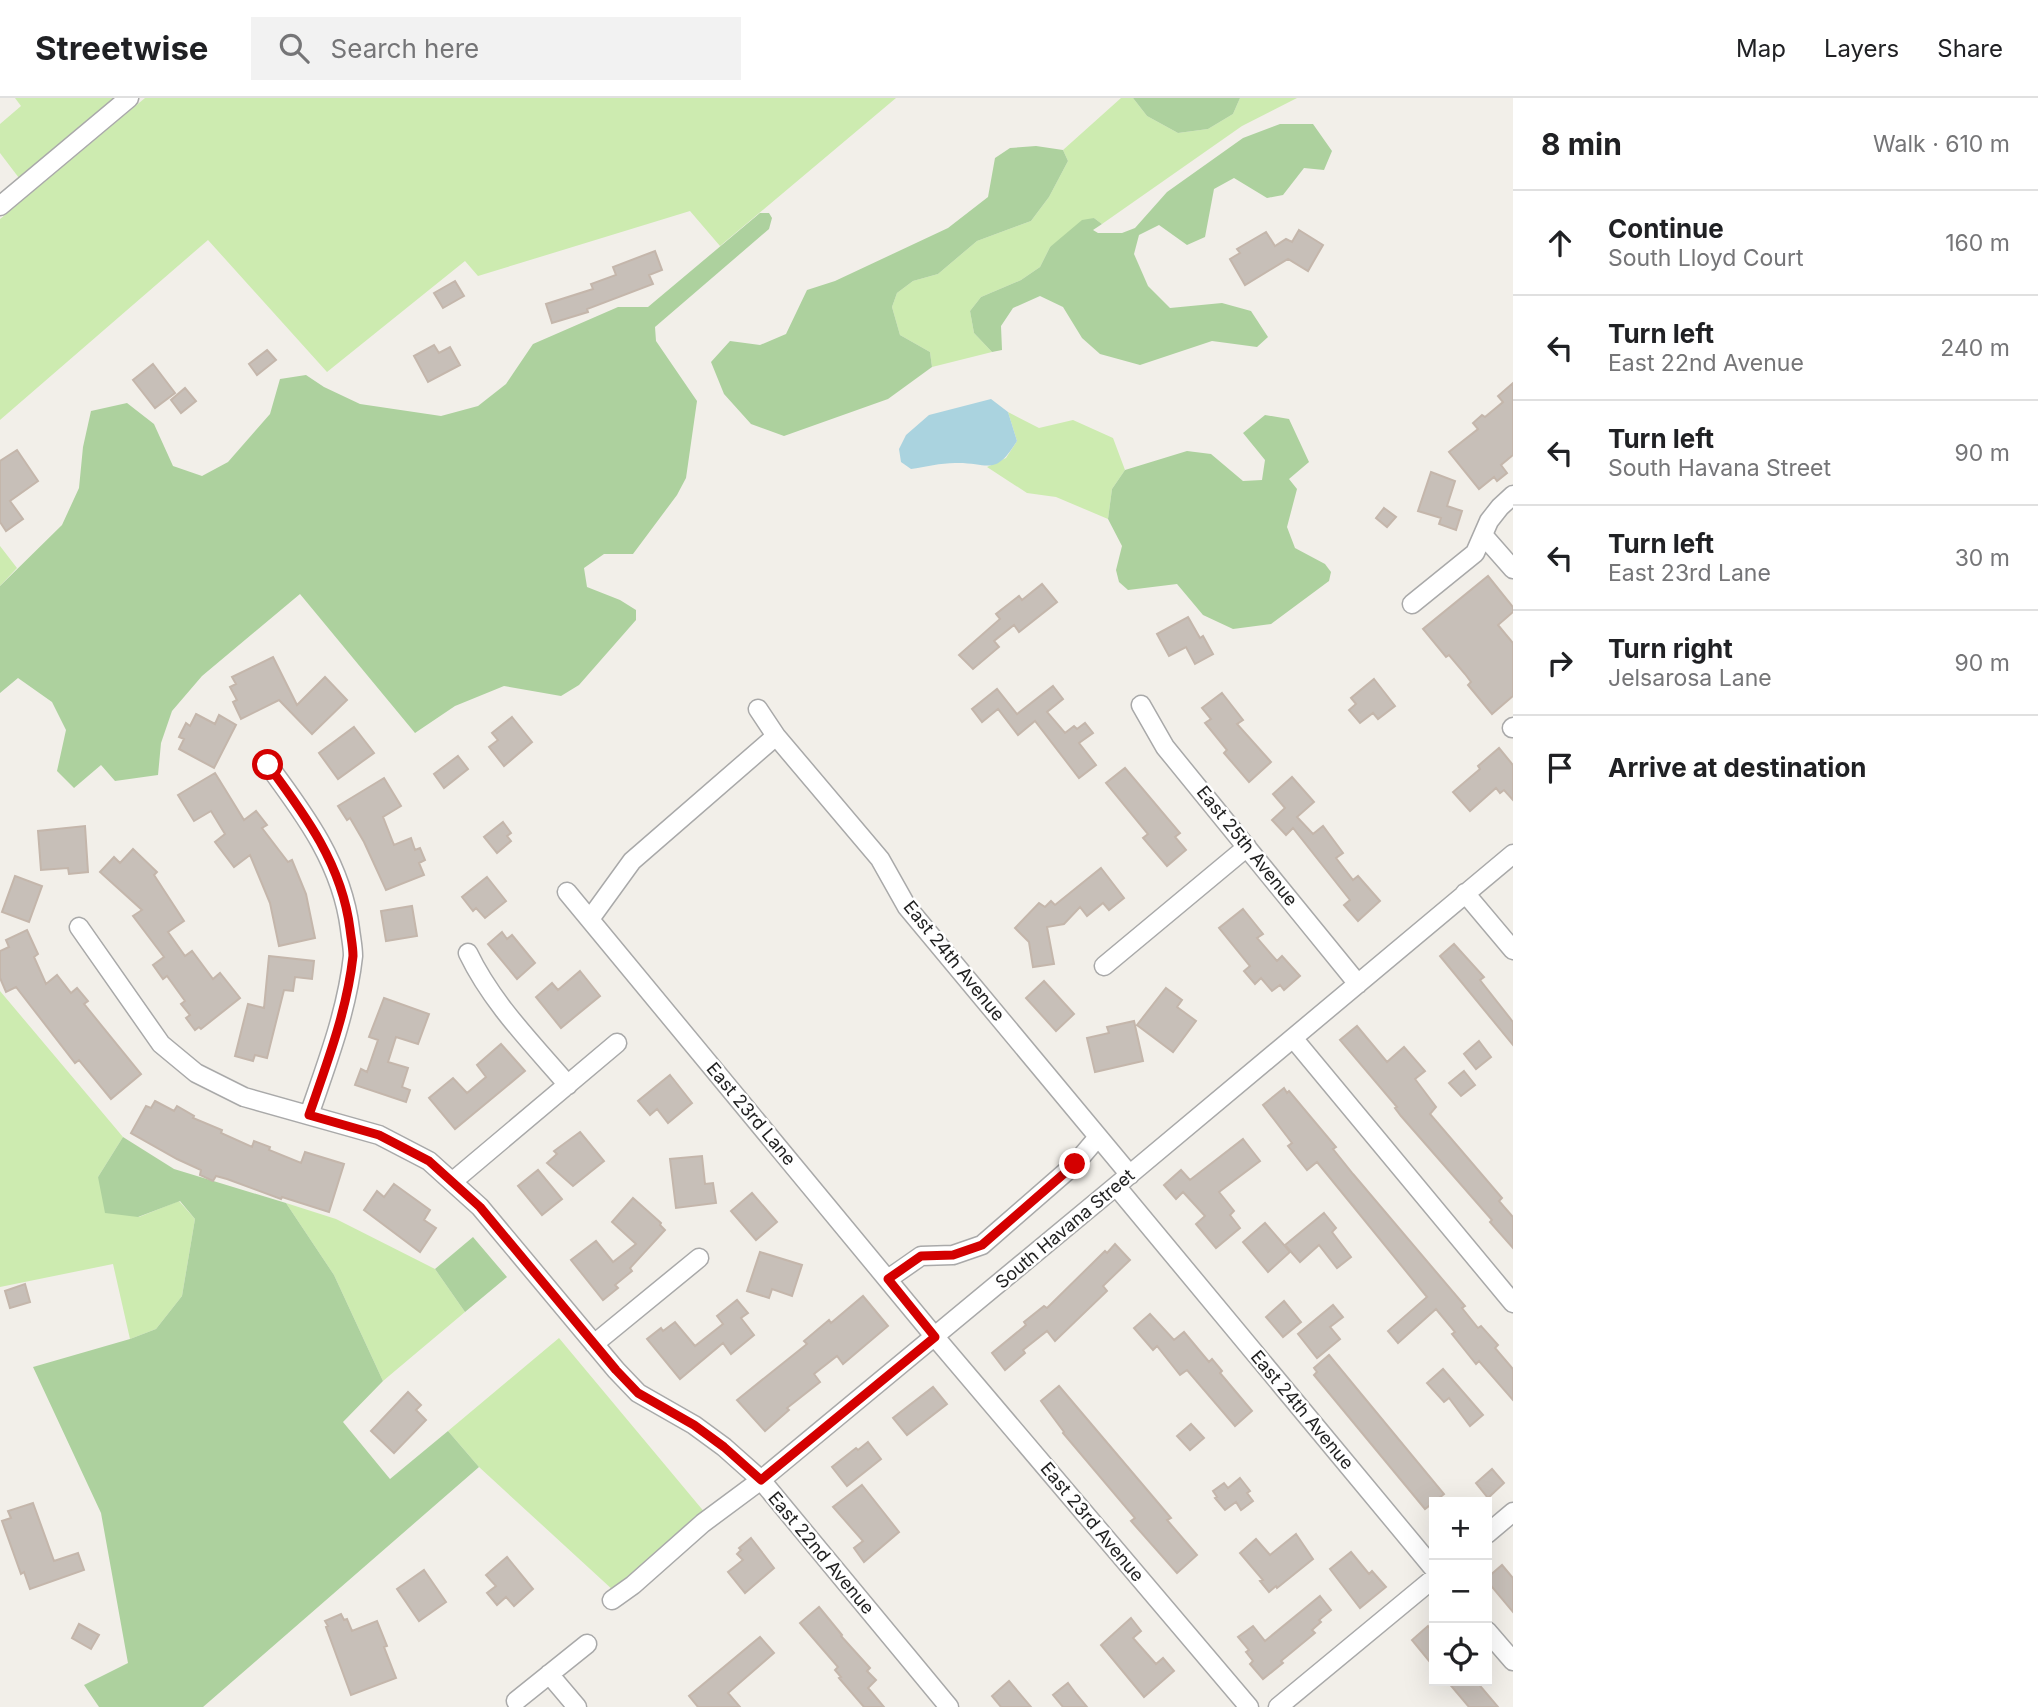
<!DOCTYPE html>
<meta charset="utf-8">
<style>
body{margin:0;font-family:Inter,sans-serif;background:#f2f2f2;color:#202124}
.controls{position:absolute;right:21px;bottom:21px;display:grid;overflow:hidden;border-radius:0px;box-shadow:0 7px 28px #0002}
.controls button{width:63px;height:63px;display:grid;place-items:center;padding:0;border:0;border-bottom:2px solid #e0e0e0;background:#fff;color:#202124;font:35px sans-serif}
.stop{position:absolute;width:21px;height:21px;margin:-16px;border:5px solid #d40000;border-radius:50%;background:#fff}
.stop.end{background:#d40000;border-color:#fff;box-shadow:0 2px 7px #0008}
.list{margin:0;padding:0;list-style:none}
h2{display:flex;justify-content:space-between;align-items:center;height:91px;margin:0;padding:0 28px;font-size:30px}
h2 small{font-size:23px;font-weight:400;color:#757577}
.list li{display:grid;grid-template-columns:46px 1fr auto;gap:21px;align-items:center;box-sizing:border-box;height:105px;padding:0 28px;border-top:2px solid #e0e0e0}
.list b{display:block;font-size:26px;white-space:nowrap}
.list p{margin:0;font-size:23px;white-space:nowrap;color:#757577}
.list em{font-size:23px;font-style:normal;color:#757577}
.icon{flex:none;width:38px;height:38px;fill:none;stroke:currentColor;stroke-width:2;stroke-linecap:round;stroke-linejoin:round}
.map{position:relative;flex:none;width:1513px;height:1609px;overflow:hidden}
header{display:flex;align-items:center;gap:42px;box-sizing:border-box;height:98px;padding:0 35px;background:#fff;border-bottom:2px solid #e0e0e0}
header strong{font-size:33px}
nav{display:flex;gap:38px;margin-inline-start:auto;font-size:24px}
.search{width:490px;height:63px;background:#f2f2f2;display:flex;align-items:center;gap:18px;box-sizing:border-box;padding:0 24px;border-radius:0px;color:#757577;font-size:26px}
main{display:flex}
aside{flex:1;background:#fff}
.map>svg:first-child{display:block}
</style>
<header>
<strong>Streetwise</strong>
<div class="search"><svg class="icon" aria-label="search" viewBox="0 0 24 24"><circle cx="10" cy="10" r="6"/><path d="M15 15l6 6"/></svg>Search here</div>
<nav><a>Map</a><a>Layers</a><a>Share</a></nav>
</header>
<main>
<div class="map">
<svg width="1513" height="1609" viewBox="0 0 1513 1609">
<rect width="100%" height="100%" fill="#f2efe9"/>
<path fill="#cdebb0" d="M15 0H116L19 80 0 55V26L21 8Z
M145 0H896L720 148 690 113 478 178 465 163 327 274 208 142 0 322V121Z
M1121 0H1133L1147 18 1178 35 1208 31 1233 16 1240 0H1297L1242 28 1102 126 1094 120 1050 149 1040 169 1021 182 981 199 970 213 974 235 992 254 932 269 930 254 900 237 892 209 897 195 913 183 938 176 977 143 1031 123 1049 99 1068 63 1063 52Z
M1008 314 1039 330 1073 322 1113 340 1125 372 1112 391 1108 421 1056 399 1027 395 987 369 1006 360 1017 343Z
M0 448 17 470 0 488Z
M0 893 123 1039 98 1079 139 1119 179 1103 195 1121 182 1198 156 1231 130 1241 113 1166 0 1189Z
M286 1105 336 1121 435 1171 465 1214 383 1283 334 1177Z
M559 1240 706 1416 614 1493 479 1369 448 1333Z"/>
<path fill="#add19e" d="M1133 0H1240L1233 16 1208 31 1178 35 1147 18Z
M1280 26H1313L1332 53 1324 72 1304 70 1283 97 1267 100 1234 80 1214 91 1205 139 1187 147 1159 127 1139 137 1134 156 1148 188 1170 210 1222 205 1251 213 1268 239 1257 249 1212 243 1140 267 1100 256 1082 240 1063 209 1040 198 1013 210 1001 228 1002 252 992 254 974 235 970 213 981 199 1021 182 1040 169 1050 149 1082 122 1094 120 1102 126 1093 132 1098 135H1122L1135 130 1167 94 1243 40Z
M1036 48 1063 52 1068 63 1049 99 1031 123 977 143 938 176 913 183 897 195 892 209 900 237 930 254 932 269 888 301 784 338 751 326 724 296 711 264 730 243 760 247 786 236 807 192 835 183 948 130 988 99 995 60 1010 50Z
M760 115H769L772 120 769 131 655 229 656 243 697 303 686 380 677 397 633 456H604L584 470 587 489 620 502 636 512V522L579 587 561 598 504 588 455 608 415 635 300 496 202 578 172 613 161 645 158 677 115 683 101 667 74 690 57 673 66 632 52 604 18 580 0 595V488L62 427 79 390 83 349 91 313 127 305 154 326 173 368 202 378 228 364 270 316 280 281 306 277 324 289 360 306 441 318 478 308 506 286 533 246 618 209H648Z
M1265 317 1289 321 1309 364 1289 381 1297 391 1287 429 1295 450 1325 466 1331 474 1329 483 1271 526 1233 531 1203 517 1177 486 1128 492 1119 484 1116 472 1122 448 1108 421 1112 391 1125 372 1187 353 1211 356 1243 383 1262 382 1265 362 1243 335Z
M123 1039 174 1071 286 1105 334 1177 383 1283 343 1324 390 1381 448 1333 479 1369 203 1609H99L84 1587 128 1565 101 1415 33 1269 130 1241 156 1231 182 1198 195 1121 180 1103 138 1119 105 1115 98 1079Z
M473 1139 507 1179 465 1214 435 1171Z"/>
<path fill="#aad3df" d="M991 301 1008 314 1017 343C994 380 989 364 955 365 941 365 925 369 911 371L901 364 899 351 906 337 929 317Z"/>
<path fill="#c7bfb8" stroke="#c4b6ab" stroke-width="2" d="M1299 132 1323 147 1308 173 1288 161 1245 187 1230 161 1240 155 1237 151 1266 134 1275 148 1286 141 1292 144Z
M655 153 662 172 649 177 653 186 587 211 588 214 552 225 546 206 593 191 591 186 616 177 613 169Z
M455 183 464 198 443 210 434 195Z
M434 247 439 255 450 249 460 267 428 284 414 258Z
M267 252 276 262 257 277 249 266Z
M153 266 175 295 155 310 133 282Z
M1513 285V357L1501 367 1507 375 1497 383 1494 379 1479 391 1449 354 1478 331 1473 325 1482 317 1485 319 1503 304 1498 298Z
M185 290 196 303 181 315 171 302Z
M17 352 38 383 10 403 23 421 6 433 0 424V363Z
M1431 374 1455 383 1447 408 1462 413 1456 432 1439 426 1441 420 1418 413Z
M1384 410 1396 419 1387 429 1376 420Z
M1488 478 1513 509V514L1498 527 1513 545V598L1492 616 1468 587 1471 584 1465 576 1449 557 1446 559 1423 531Z
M1042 486 1057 504 1019 534 1014 527 994 543 999 549 973 571 959 557 1000 521 996 516 1019 498 1022 502Z
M1188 519 1200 540 1203 538 1213 556 1195 566 1186 549 1169 558 1157 536Z
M273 559 297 607 325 579 347 602 312 636 279 602 241 621 233 604 237 602 230 589 236 586 232 579Z
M1374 581 1395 608 1378 621 1373 615 1360 625 1349 612 1356 606 1351 600Z
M1053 588 1063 601 1047 614 1065 635 1074 628 1077 631 1085 625 1093 635 1079 645 1096 667 1079 680 1035 623 1018 637 998 611 982 624 972 611 997 591 1017 616Z
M1222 595 1243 622 1237 626 1271 664 1249 684 1224 655 1227 652 1205 625 1211 621 1202 610Z
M196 616 215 626 219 617 236 627 214 670 179 651 184 641 179 639 186 625 190 628Z
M512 619 532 644 504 668 489 649 498 642 492 635Z
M354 629 374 655 338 681 319 655Z
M1499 650 1513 667V702L1504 692 1500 695 1496 690 1470 713 1453 694 1480 671 1478 668Z
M458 658 468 671 444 690 434 676Z
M1125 670 1180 735 1175 739 1186 752 1167 768 1143 740 1148 736 1106 685Z
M215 675 244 722 256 713 267 727 262 730 288 764 292 762 306 796 315 840 279 848 270 805 250 757 234 769 215 744 225 736 211 713 194 723 178 697Z
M1292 679 1314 704 1297 719 1313 736 1323 728 1343 755 1336 760 1353 782 1358 778 1380 803 1358 823 1344 807 1350 802 1293 730 1286 737 1272 722 1285 710 1273 696Z
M384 680 401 708 383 719 394 747 411 740 415 752 420 750 425 762 419 765 424 777 386 792 364 744 350 720 347 722 338 708Z
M503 724 511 735 507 738 511 743 497 755 484 739Z
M85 728 88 774 69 776 68 770 41 772 38 733Z
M133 751 157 774 154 777 184 823 168 834 185 858 192 853 213 881 220 875 240 900 201 931 199 929 195 932 186 920 190 917 181 906 185 903 167 878 163 881 153 867 164 859 133 818 142 812 100 774 114 759 120 765Z
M1101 770 1124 800 1109 812 1103 805 1087 818 1080 809 1064 826 1047 829 1054 866 1033 869 1029 844 1015 830 1039 805 1045 809 1051 803 1055 807Z
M15 778 42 788 29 824 2 814Z
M487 779 506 803 485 820 476 810 473 813 462 799Z
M412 808 417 838 386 843 381 813Z
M1243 811 1263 836 1257 840 1277 863 1282 858 1300 878 1284 892 1280 887 1272 893 1261 880 1255 886 1244 873 1250 868 1219 830Z
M27 832 38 856 34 859 46 886 57 877 71 895 77 890 88 903 84 906 141 976 111 1001 79 962 75 965 16 889 6 894 0 880V853L9 849 6 842Z
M502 834 507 841 512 837 535 865 517 881 488 846Z
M1454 846 1484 879 1480 882 1513 924V947L1440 858Z
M269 858 314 863 312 881 295 879 293 893 284 892 267 960 255 957 253 963 235 958 248 906 264 910Z
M580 873 600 898 561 930 536 899 552 885 558 892Z
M1044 883 1074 916 1056 933 1026 900Z
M1166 890 1182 902 1177 909 1196 923 1173 954 1137 927Z
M384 900 429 916 418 946 396 939 388 964 408 970 402 989 410 992 406 1004 355 987 361 971 367 974 378 942 369 939Z
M1134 923 1143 963 1095 974 1087 940 1109 935 1107 929Z
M1357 928 1387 964 1404 949 1425 973 1415 981 1436 1009 1430 1016 1502 1100 1499 1103 1513 1119V1150L1490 1124 1492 1122 1401 1018 1395 1010 1397 1009 1340 942Z
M1479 943 1491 959 1476 971 1464 956Z
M501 946 525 973 455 1031 429 1000 453 980 467 995 486 979 477 967Z
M1464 973 1475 987 1461 998 1449 985Z
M670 977 692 1005 668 1025 657 1011 650 1017 638 1003Z
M1284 990 1287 995 1289 993 1336 1049 1333 1051 1353 1076 1465 1208 1462 1210 1478 1230 1481 1228 1498 1247 1495 1250 1513 1271V1302L1479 1263 1476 1266 1452 1236 1455 1234 1436 1211 1398 1245 1388 1233 1427 1199 1317 1064 1307 1072 1288 1048 1292 1045 1263 1007Z
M155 1003 174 1013 177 1008 194 1018 193 1020 222 1032 221 1035 252 1049 254 1043 270 1049 269 1052 301 1065 305 1054 344 1066 329 1114 282 1099 281 1101 227 1081 216 1078 213 1083 200 1077 201 1072 177 1061 131 1035 146 1008 151 1010Z
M580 1034 604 1063 573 1088 547 1065 557 1056 554 1053Z
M1243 1041 1260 1063 1219 1094 1234 1113 1230 1117 1240 1130 1216 1150 1196 1126 1205 1118 1183 1094 1176 1101 1164 1087 1181 1072 1190 1082Z
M702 1058 705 1086 713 1085 716 1105 676 1110 670 1061Z
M538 1072 562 1101 542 1117 518 1088Z
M394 1086 430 1112 424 1122 436 1130 420 1154 364 1112 377 1093 384 1099Z
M752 1095 777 1124 756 1142 731 1113Z
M633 1100 661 1125 660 1127 665 1132 630 1170 632 1173 615 1187 618 1190 603 1202 571 1162 596 1143 613 1164 636 1146 612 1124Z
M1324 1115 1336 1130 1332 1134 1351 1159 1337 1170 1319 1147 1300 1164 1285 1147Z
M1265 1125 1290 1154 1268 1174 1243 1144Z
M1115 1146 1130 1162 1103 1188 1107 1193 1055 1243 1047 1233 1023 1252 1025 1255 1005 1272 992 1255 1026 1227 1024 1224 1044 1208 1047 1210 1105 1153 1107 1155Z
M760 1154 802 1167 792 1198 772 1191 769 1200 747 1193Z
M25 1186 30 1204 10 1210 5 1193Z
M863 1198 888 1228 843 1266 837 1258 814 1276 820 1284 787 1310 789 1312 765 1333 737 1302 807 1246 804 1243 829 1222 831 1225Z
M737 1202 748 1215 741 1220 754 1237 731 1256 723 1245 680 1281 647 1241 661 1230 663 1233 675 1224 695 1248 723 1226 717 1218Z
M1284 1203 1301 1224 1283 1239 1266 1219Z
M1333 1207 1343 1219 1330 1229 1340 1241 1317 1260 1298 1236Z
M1150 1216 1174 1242 1184 1234 1209 1264 1212 1261 1222 1273 1220 1275 1252 1313 1235 1328 1187 1272 1180 1277 1157 1248 1153 1252 1134 1230Z
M1329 1257 1444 1396 1425 1411 1314 1277 1317 1274 1314 1270Z
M1443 1271 1483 1317 1470 1328 1449 1300 1444 1304 1427 1285Z
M1059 1288 1171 1420 1167 1422 1197 1457 1177 1475 1131 1423 1135 1420 1063 1335 1064 1334 1041 1303Z
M933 1289 947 1306 907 1337 893 1320Z
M408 1294 421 1307 416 1312 426 1322 394 1355 371 1333Z
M1191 1326 1204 1340 1190 1352 1177 1338Z
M868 1344 881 1361 847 1388 832 1369 856 1350 858 1352Z
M1492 1371 1504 1385 1488 1400 1476 1385Z
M1240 1380 1250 1393 1247 1395 1253 1403 1241 1412 1236 1404 1225 1412 1215 1400 1217 1399 1213 1393 1224 1385 1228 1390Z
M862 1387 899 1434 864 1464 854 1450 863 1443 833 1409Z
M33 1405 54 1463 78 1455 84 1472 30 1491 24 1474 21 1476 2 1423 11 1420 8 1413Z
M1296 1436 1313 1461 1277 1490 1276 1488 1269 1494 1260 1483 1263 1482 1240 1455 1256 1441 1270 1457Z
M751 1440 774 1470 745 1495 728 1474 743 1462 737 1456 741 1452 739 1450Z
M1351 1454 1369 1476 1372 1473 1386 1489 1360 1510 1330 1471Z
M507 1459 533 1491 514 1508 506 1499 497 1507 487 1495 496 1488 486 1477Z
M1502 1467 1513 1480V1514L1487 1483V1480Z
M424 1472 446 1504 419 1523 397 1491Z
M1320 1498 1331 1512 1319 1522 1321 1524 1312 1532 1315 1535 1281 1563 1283 1565 1263 1581 1250 1566 1253 1563 1246 1554 1249 1552 1238 1539 1253 1528 1265 1543Z
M819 1509 842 1537 841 1538 870 1570 867 1573 876 1582 868 1590 884 1609H864L839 1580 841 1579 835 1572 838 1569 800 1525Z
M341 1516 344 1522 347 1521 352 1533 377 1523 387 1548 384 1549 396 1580 351 1597 326 1529 328 1528 325 1523Z
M1131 1520 1141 1533 1133 1540 1156 1566 1163 1560 1174 1573 1144 1599 1101 1547Z
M79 1526 99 1537 91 1551 72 1540Z
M1428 1528 1434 1536V1569L1412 1542Z
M760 1539 774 1555 728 1595 740 1609H698L689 1598Z
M1009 1583 1031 1609H1001L992 1598Z
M1447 1583H1476L1498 1609H1469Z
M1068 1585 1077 1597 1087 1609H1063L1053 1597Z"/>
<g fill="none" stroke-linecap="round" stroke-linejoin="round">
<g stroke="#a9a9a9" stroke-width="21">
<path id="minor" d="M0 108 129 0
M1483 437 1513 471
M1412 506 1475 455 1489 423 1500 409 1513 397
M1141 607 1165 649 1358 886
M758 611 776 638 880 761 907 809 1130 1077
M1512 630 1513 629
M268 667C306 718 342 767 350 831 351 840 353 849 353 858 347 913 327 965 309 1017
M567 794 935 1239 1249 1609
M1465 795 1513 852
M590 821 632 763 776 638
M79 829 161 946 196 975 244 999 379 1037 429 1063 480 1109 616 1272 638 1295 694 1327 724 1349 761 1382 949 1609
M468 855C492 905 531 944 568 987
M1104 868 1247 749
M1293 940 1513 1205
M452 1084 617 945
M1116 1088 1434 1471
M888 1181 921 1158 953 1157 982 1147 1075 1066 1098 1039
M594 1246 699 1160
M1487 1436 1513 1414
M612 1502 633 1487 703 1425 761 1382 1116 1088 1513 756
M1487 1533 1513 1563
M549 1576 577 1609
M516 1603 587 1546
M1278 1609 1434 1480"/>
</g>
<use href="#minor" stroke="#fff" stroke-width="18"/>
</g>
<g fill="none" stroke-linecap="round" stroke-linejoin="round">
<path stroke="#d40000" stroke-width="9" d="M268 667C306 718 342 767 350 831 351 840 353 849 353 858 347 913 327 965 309 1017L379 1037 429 1063 480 1109 616 1272 638 1295 694 1327 724 1349 761 1382 935 1239 888 1181 921 1158 953 1157 982 1147 1075 1066"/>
</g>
<g text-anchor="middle" stroke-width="5" stroke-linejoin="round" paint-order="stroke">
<g font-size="18" fill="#222" stroke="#fff">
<text transform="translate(1247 748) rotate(51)" y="6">East 25th Avenue</text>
<text transform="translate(954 863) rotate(51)" y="6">East 24th Avenue</text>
<text transform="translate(751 1016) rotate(50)" y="6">East 23rd Lane</text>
<text transform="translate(1065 1131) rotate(-40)" y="6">South Havana Street</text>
<text transform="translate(1302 1312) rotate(50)" y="6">East 24th Avenue</text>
<text transform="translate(1092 1424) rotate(50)" y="6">East 23rd Avenue</text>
<text transform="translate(821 1455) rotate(50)" y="6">East 22nd Avenue</text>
</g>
</g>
</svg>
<div class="controls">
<button>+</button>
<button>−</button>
<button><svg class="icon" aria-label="locate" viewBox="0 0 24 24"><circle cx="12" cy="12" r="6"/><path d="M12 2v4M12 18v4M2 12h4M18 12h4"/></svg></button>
</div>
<div class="stop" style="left:268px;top:667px"></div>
<div class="stop end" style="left:1075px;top:1066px"></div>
</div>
<aside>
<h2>8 min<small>Walk · 610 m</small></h2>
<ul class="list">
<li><svg class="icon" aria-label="ahead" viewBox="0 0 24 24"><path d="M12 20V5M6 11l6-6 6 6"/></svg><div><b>Continue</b><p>South Lloyd Court</p></div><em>160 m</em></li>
<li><svg class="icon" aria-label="left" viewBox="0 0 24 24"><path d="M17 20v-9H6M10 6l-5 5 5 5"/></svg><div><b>Turn left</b><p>East 22nd Avenue</p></div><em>240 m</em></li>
<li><svg class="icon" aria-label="left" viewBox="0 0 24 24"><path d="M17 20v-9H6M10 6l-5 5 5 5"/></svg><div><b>Turn left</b><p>South Havana Street</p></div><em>90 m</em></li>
<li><svg class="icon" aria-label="left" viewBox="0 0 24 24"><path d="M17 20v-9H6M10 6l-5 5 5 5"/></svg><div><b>Turn left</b><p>East 23rd Lane</p></div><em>30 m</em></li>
<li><svg class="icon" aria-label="right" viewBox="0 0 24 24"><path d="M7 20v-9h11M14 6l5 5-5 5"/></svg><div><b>Turn right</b><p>Jelsarosa Lane</p></div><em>90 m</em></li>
<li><svg class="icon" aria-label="arrive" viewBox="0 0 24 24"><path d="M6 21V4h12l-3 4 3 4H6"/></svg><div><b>Arrive at destination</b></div></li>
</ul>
</aside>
</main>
